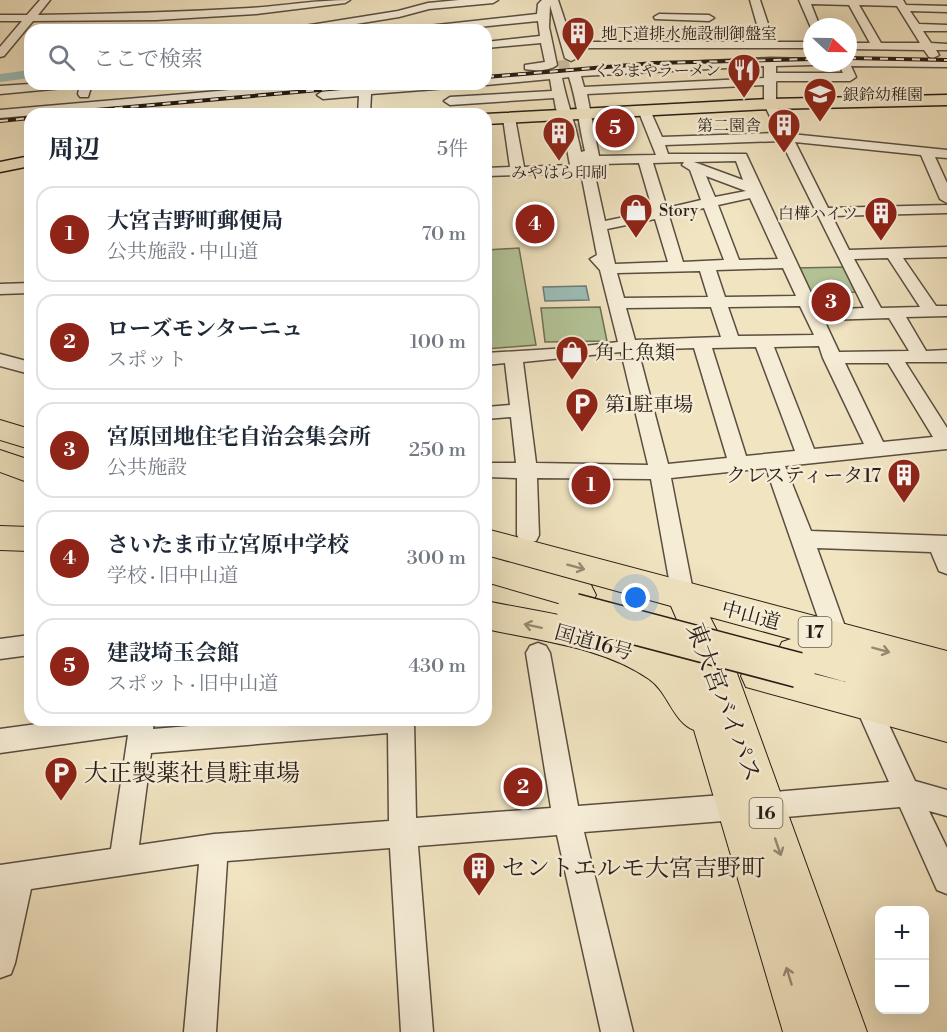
<!DOCTYPE html>
<html lang="ja">
<meta charset="utf-8">
<style>
body{margin:0;font-family:"Libre Bodoni","Noto Serif JP",serif;background:#f6f6f7;color:#1f2937}
.controls{position:absolute;right:18px;bottom:18px;display:grid;overflow:hidden;border-radius:12px;box-shadow:0 6px 24px #0002}
.controls button{width:54px;height:54px;display:grid;place-items:center;padding:0;border:0;border-bottom:2px solid #e0e1e3;background:#fff;color:#1f2937;font:30px sans-serif}
.compass{position:absolute;left:803px;top:18px;width:54px;height:54px;border-radius:50%;background:#fff;box-shadow:0 6px 24px #0002;rotate:112deg}
.you{position:absolute;left:636px;top:598px;width:21px;height:21px;margin:-15px;border:4px solid #fff;border-radius:50%;background:#1a73e8;box-shadow:0 0 0 9px #1a73e833}
.badge{display:grid;place-items:center;width:39px;height:39px;border-radius:50%;background:#8f2418;color:#fff;font-size:20px;font-weight:700}
.pin{position:absolute;translate:-50% -50%;border:3px solid #fff;box-shadow:0 2px 6px #0006}
.list{margin:0;padding:0;list-style:none}
h2{display:flex;justify-content:space-between;align-items:center;height:78px;margin:0;padding:0 24px;font-size:26px}
h2 small{font-size:20px;font-weight:400;color:#747a83}
.list li{display:grid;grid-template-columns:39px 1fr auto;gap:18px;align-items:center;box-sizing:border-box;height:96px;margin:0 12px 12px;padding:0 12px;border:2px solid #e0e1e3;border-radius:18px}
.list b{display:block;font-size:22px;white-space:nowrap}
.list p{margin:0;font-size:20px;white-space:nowrap;color:#747a83}
.list em{font-size:20px;font-style:normal;color:#747a83}
.icon{flex:none;width:33px;height:33px;fill:none;stroke:currentColor;stroke-width:2;stroke-linecap:round;stroke-linejoin:round}
.map{position:relative;flex:none;width:947px;height:1032px;overflow:hidden}
.search{position:absolute;background:#fff;box-shadow:0 6px 24px #0002;left:24px;top:24px;width:468px;height:66px;display:flex;align-items:center;gap:15px;box-sizing:border-box;padding:0 21px;border-radius:18px;color:#747a83;font-size:22px}
.panel{position:absolute;background:#fff;box-shadow:0 6px 24px #0002;left:24px;top:108px;width:468px;height:618px;border-radius:18px}
.map>svg:first-child{display:block}
</style>
<div class="map">
<svg width="947" height="1032" viewBox="0 0 947 1032">
<rect width="100%" height="100%" fill="#f1e4c1"/>
<filter id="stains"><feTurbulence type="fractalNoise" baseFrequency=".00333" numOctaves="4"/><feColorMatrix values="0 0 0 0 .2 0 0 0 0 .09 0 0 0 0 .02 0 0 0 .5 -.17"/></filter>
<radialGradient id="worn" r=".72"><stop offset=".6" stop-color="#630" stop-opacity="0"/><stop offset="1" stop-color="#630" stop-opacity=".3"/></radialGradient>
<path fill="#b4c598" stroke="#6e7056" stroke-width="1.5" d="M519 248 536 345 486 349V250Z
M846 267 860 292 807 293 795 268Z
M600 307 607 341 545 342 541 308Z
M150 720H343L155 737Z"/>
<path fill="#9cbeb9" stroke="#6d7d77" stroke-width="1.5" d="M586 286 589 300 545 301 543 287Z"/>
<g fill="none" stroke-linecap="round" stroke-linejoin="round">
<path fill="#9cbeb9" fill-rule="evenodd" d="M30 70V78L0 82V74Z"/>
<path stroke="#c9bc9f" stroke-width="11" stroke-dasharray="11 6" stroke-linecap="butt" d="M563 60 566 77
M573 107 577 126"/>
<path stroke="#c9bc9f" stroke-width="14" stroke-dasharray="14 8" stroke-linecap="butt" d="M577 124 584 155"/>
<g stroke="#5a4e40" stroke-width="3">
<path id="minor" d="M40 0H50L38 15C109 14 179 12 250 8 283 6 316 0 350 0L345 3 256 14 156 20 33 21 4 56 0 57V47L22 21H0V15H27Z
M459 0H498L493 3 429 9 399 17 319 30H293L298 27 398 11 428 3Z
M542 0H558L572 42H762L750 0H760L774 42H812V48H574L577 58 571 61 565 58 550 5 549 27 557 65C550 71 534 71 525 69V65L545 62 541 43 486 48V42L540 36 538 21 450 30H414L419 27 537 14 538 4Z
M799 0H903L906 5 947 6V12L910 11 919 24 947 25V31H923L931 43 947 44V50H936L939 55 933 58 929 57 924 50 848 49V43H870L849 5 811 4 820 27H812V30ZM859 5 897 6 920 43H881Z
M659 14 709 15 714 18 709 21 655 19 654 17Z
M770 58 812 59V63H817L812 65 776 66V73H843L838 63H848V59L947 61V67L851 66 856 77 850 81H777L776 82V104L791 134 947 150V158L935 157 947 183V203L940 199 921 155 795 142 828 208 947 205V213L832 216 849 250 947 247V257L903 258 936 306H947V316L906 317 926 351 947 350V362H905L947 428V449L785 466 811 531 947 536V574L939 571 931 552 817 548 849 638 845 645 837 648 829 645 825 638 766 468 671 478 694 596 691 603 683 605 675 603 672 596 651 479 537 478 539 535 536 541 528 543 520 541 517 535V478L486 477V463H516L511 417 486 419V407L510 405 505 363 486 365V353L568 348 618 342 600 270 590 259 597 255 581 173 486 176V168L510 167 503 118 509 114 515 118 524 167 570 165 561 116 556 109 554 98 450 105 444 101 450 97 552 91 550 79 486 85 484 84H486V77L649 64ZM764 66V78L584 87 581 76ZM569 77C577 102 579 125 585 151L581 152C576 126 567 103 562 78ZM764 85V104L778 133 662 137 650 110 644 106 638 110 656 155 599 156 587 94ZM781 141 864 308 819 310 746 154H668L665 145ZM736 161 743 180 694 162ZM684 162 682 165 690 170 701 200 667 208 653 163ZM639 163 653 211 605 221 594 171 600 170 601 164ZM706 176 746 191 715 197ZM750 198 778 259 739 260 718 205ZM704 208 724 260 683 262 669 216ZM655 219 668 262 615 264 607 229ZM888 258 920 307 881 308 854 259ZM783 268 796 296 725 297 716 270ZM700 271 708 297 624 298 617 273ZM800 306 814 335 738 336 728 307ZM711 307 721 337 635 340 626 308ZM889 318 909 351 839 352 824 320ZM819 346 823 358 864 444 814 449 774 347ZM756 347 795 451 746 456 712 348ZM694 348 727 458 668 464 638 350ZM621 352 648 465 536 463 523 362ZM845 363H888L933 437 883 442Z
M30 84H69L63 88 0 94V86Z
M80 84H92L88 97H80L78 94Z
M299 84H346L340 88 0 118V110Z
M407 84H454L448 88 371 94 370 114H358L359 96 323 99 317 95 323 91Z
M30 283V293L0 294V284Z
M0 354 30 362V374L0 366Z
M30 635V655L0 659V639Z
M538 643 546 646 550 653 578 806 736 794 746 798 750 807 746 816 736 820 584 832 633 1032H601L557 835 418 846 433 1032H401L390 848 227 861 216 1032H184L199 864 31 889 15 963 11 974 0 978V865L111 849 128 735 0 753V729L66 720H154L153 729 262 720H414L416 818 551 808 526 653 530 646ZM388 733 389 821 214 834 139 845 151 753Z
M866 692 875 695 915 781 947 790V816L929 811 947 848V894L937 890 900 807 763 819 753 815 749 806 753 797 763 793 889 782 854 703 857 695Z"/>
</g>
<g stroke="#271c15" stroke-width="3">
<path id="major" d="M947 95V105L770 109 486 124V114L770 99Z
M30 156V166L0 172V162Z"/>
</g>
<g stroke="#271c15" stroke-width="2">
<path id="highway" d="M0 420 30 429V449L0 440Z
M0 450 30 460V483L0 472Z
M0 526 30 527V551L0 550Z
M486 529 947 651V742L746 687 741 676 746 665 759 660 846 682 782 664 777 653 782 642 791 639 710 617 734 665 867 1032H783L694 730C673 722 668 692 649 679 603 647 540 641 486 629V601C548 614 618 621 672 655L670 642 675 631 681 629 671 606 486 555Z
M486 556 591 585 596 595 591 605 579 609 486 582Z"/>
</g>
<use href="#minor" fill="#f6edd7" fill-rule="evenodd"/>
<use href="#major" fill="#f1e4c1" fill-rule="evenodd"/>
<use href="#highway" fill="#f1e4c1" fill-rule="evenodd"/>
<g stroke="#271c15" stroke-width="4">
<path id="rail" d="M848 58 947 60
M486 77 654 63 812 59
M379 87 409 84
M51 114 386 84
M0 121 30 118"/>
</g>
<use href="#rail" stroke="#f6edd7" stroke-width="2" stroke-dasharray="8" stroke-linecap="butt"/>
<g stroke="#271c15" stroke-width="37" stroke-linecap="butt">
<path id="highway-bridge" d="M574 611 798 670"/>
</g>
<use href="#highway-bridge" stroke="#f1e4c1" stroke-width="34"/>
</g>
<defs><path id="oneway-shaft" d="M-6 0H5M1.5-3L5.5 0L1.5 3" fill="none" stroke-width="1.6" stroke-linecap="round" stroke-linejoin="round" transform="scale(1.5)"/></defs>
<g stroke="#968a74">
<use href="#oneway-shaft" transform="translate(576 567) rotate(15)"/>
<use href="#oneway-shaft" transform="translate(533 626) rotate(-168)"/>
<use href="#oneway-shaft" transform="translate(881 650) rotate(15)"/>
<use href="#oneway-shaft" transform="translate(778 847) rotate(71)"/>
<use href="#oneway-shaft" transform="translate(789 976) rotate(-107)"/>
</g>
<defs>
<g id="building-pin" transform="scale(1.725)"><path d="M0 17L-7.5 6A9.5 9.5 0 1 1 7.5 6Z" fill="#8f2418" stroke="#f6edd7"/><path d="M-4-6H4V6H1V3H-1V6H-4ZM-2.5-4.3h1.7v1.8h-1.7ZM.8-4.3h1.7v1.8H.8ZM-2.5-1h1.7V.8h-1.7ZM.8-1h1.7V.8H.8Z" fill="#fff"/></g>
<g id="restaurant-pin" transform="scale(1.725)"><path d="M0 17L-7.5 6A9.5 9.5 0 1 1 7.5 6Z" fill="#8f2418" stroke="#f6edd7"/><path d="M-5-6h1v4h1v-4h1v4h1v-4h1v5L-1.5 .5V6h-2V.5L-5-1ZM5-6V6H3V1.5H1.5Q1.5-4 5-6Z" fill="#fff"/></g>
<g id="school-pin" transform="scale(1.725)"><path d="M0 17L-7.5 6A9.5 9.5 0 1 1 7.5 6Z" fill="#8f2418" stroke="#f6edd7"/><path d="M0-5L7-2L0 1L-7-2ZM-4 1L0 2.5L4 1V4Q0 6-4 4Z" fill="#fff"/></g>
<g id="shop-pin" transform="scale(1.725)"><path d="M0 17L-7.5 6A9.5 9.5 0 1 1 7.5 6Z" fill="#8f2418" stroke="#f6edd7"/><path d="M-5-2.5h2.3a2.7 3.5 0 0 1 5.4 0H5L5.5 6h-11ZM-1.5-2.5h3a1.5 2.3 0 0 0-3 0Z" fill="#fff"/></g>
<g id="parking-pin" transform="scale(1.725)"><path d="M0 17L-7.5 6A9.5 9.5 0 1 1 7.5 6Z" fill="#8f2418" stroke="#f6edd7"/><path d="M-3.5-5.5H1a3.5 3.5 0 0 1 0 7H-1V5.5H-3.5ZM-1-3.4V-.6H.8a1.4 1.4 0 0 0 0-2.8Z" fill="#fff"/></g>
</defs>
<g fill-rule="evenodd">
<use href="#building-pin" x="578" y="33"/>
<use href="#restaurant-pin" x="744" y="70"/>
<use href="#school-pin" x="820" y="94"/>
<use href="#building-pin" x="784" y="125"/>
<use href="#building-pin" x="559" y="133"/>
<use href="#shop-pin" x="636" y="210"/>
<use href="#building-pin" x="881" y="213"/>
<use href="#shop-pin" x="572" y="352"/>
<use href="#parking-pin" x="582" y="404"/>
<use href="#building-pin" x="904" y="475"/>
<use href="#parking-pin" x="61" y="773"/>
<use href="#building-pin" x="479" y="868"/>
</g>
<g text-anchor="middle" stroke-width="5" stroke-linejoin="round" paint-order="stroke">
<g font-size="16" fill="#271c15" stroke="#f6edd7" text-anchor="start">
<text x="601" y="39">地下道排水施設制御盤室</text>
<text x="721" y="76" text-anchor="end">くるまやラーメン</text>
<text x="843" y="100">銀鈴幼稚園</text>
<text x="761" y="131" text-anchor="end">第二園舎</text>
<text x="559" y="178" text-anchor="middle">みやはら印刷</text>
<text x="659" y="216">Story</text>
<text x="858" y="219" text-anchor="end">白樺ハイツ</text>
</g>
<g fill="#f6edd7" stroke="#655b4f" stroke-width="1.5">
<rect x="798.5" y="617" width="33" height="30" rx="4.5"/>
<rect x="749.5" y="798" width="33" height="30" rx="4.5"/>
</g>
<g font-size="18" font-weight="bold" fill="#271c15">
<text x="815" y="638">17</text>
<text x="766" y="819">16</text>
</g>
<g font-size="20" fill="#271c15" stroke="#f6edd7" text-anchor="start">
<text x="595" y="359">角上魚類</text>
<text x="605" y="411">第1駐車場</text>
<text x="881" y="482" text-anchor="end">クレスティータ17</text>
</g>
<g font-size="20" fill="#271c15" stroke="#f6edd7">
<text transform="translate(751 615) rotate(15)" y="7">中山道</text>
<text transform="translate(594 642) rotate(16)" y="7">国道16号</text>
</g>
<g font-size="24" fill="#271c15" stroke="#f6edd7">
<text transform="translate(724 702) rotate(69)" y="8">東大宮バイパス</text>
</g>
<g font-size="24" fill="#271c15" stroke="#f6edd7" text-anchor="start">
<text x="84" y="781">大正製薬社員駐車場</text>
<text x="502" y="876">セントエルモ大宮吉野町</text>
</g>
</g>
<rect width="100%" height="100%" filter="url(#stains)"/>
<rect width="100%" height="100%" fill="url(#worn)"/>
</svg>
<div class="controls">
<button>+</button>
<button>−</button>
</div>
<svg class="compass" viewBox="-18 -18 36 36"><path d="M0-13l5 13h-10z" fill="#e53935"/><path d="M0 13l5-13h-10z" fill="#747a83"/></svg>
<div class="you"></div>
<div class="pin badge" style="left:591px;top:485px">1</div>
<div class="pin badge" style="left:523px;top:787px">2</div>
<div class="pin badge" style="left:831px;top:302px">3</div>
<div class="pin badge" style="left:535px;top:224px">4</div>
<div class="pin badge" style="left:615px;top:128px">5</div>
<div class="search"><svg class="icon" aria-label="search" viewBox="0 0 24 24"><circle cx="10" cy="10" r="6"/><path d="M15 15l6 6"/></svg>ここで検索</div>
<section class="panel">
<h2>周辺<small>5件</small></h2>
<ul class="list">
<li><span class="badge">1</span><div><b>大宮吉野町郵便局</b><p>公共施設 · 中山道</p></div><em>70 m</em></li>
<li><span class="badge">2</span><div><b>ローズモンターニュ</b><p>スポット</p></div><em>100 m</em></li>
<li><span class="badge">3</span><div><b>宮原団地住宅自治会集会所</b><p>公共施設</p></div><em>250 m</em></li>
<li><span class="badge">4</span><div><b>さいたま市立宮原中学校</b><p>学校 · 旧中山道</p></div><em>300 m</em></li>
<li><span class="badge">5</span><div><b>建設埼玉会館</b><p>スポット · 旧中山道</p></div><em>430 m</em></li>
</ul>
</section>
</div>
